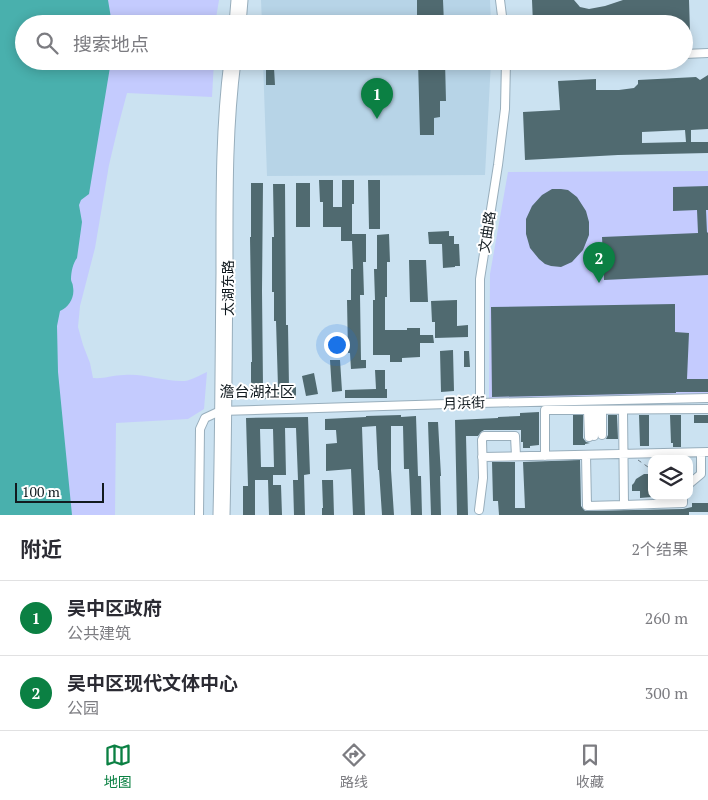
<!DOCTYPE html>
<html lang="zh">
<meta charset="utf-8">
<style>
body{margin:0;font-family:"PT Serif","Noto Sans SC",serif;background:#f7f7f7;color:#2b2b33}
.controls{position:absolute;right:15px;bottom:15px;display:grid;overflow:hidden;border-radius:10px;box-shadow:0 2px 12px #0003}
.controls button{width:45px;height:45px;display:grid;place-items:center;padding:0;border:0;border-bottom:1px solid #e1e1e2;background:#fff;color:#2b2b33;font:25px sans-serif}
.scale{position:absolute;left:15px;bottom:12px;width:89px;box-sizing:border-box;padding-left:5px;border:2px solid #111a1f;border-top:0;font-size:14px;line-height:18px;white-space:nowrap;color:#111a1f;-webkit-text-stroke:4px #fff;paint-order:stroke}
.you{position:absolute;left:336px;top:344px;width:18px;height:18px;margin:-12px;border:4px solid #fff;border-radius:50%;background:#1a73e8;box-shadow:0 0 0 8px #1a73e833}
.badge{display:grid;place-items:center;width:32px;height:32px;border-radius:50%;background:#0b8043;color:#fff;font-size:16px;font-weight:700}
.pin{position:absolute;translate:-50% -41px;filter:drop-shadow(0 1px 2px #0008)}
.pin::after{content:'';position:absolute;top:26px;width:18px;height:15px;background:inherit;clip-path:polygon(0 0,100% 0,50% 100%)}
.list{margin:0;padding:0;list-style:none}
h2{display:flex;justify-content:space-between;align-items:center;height:65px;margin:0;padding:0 20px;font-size:21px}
h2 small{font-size:16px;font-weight:400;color:#7c7c81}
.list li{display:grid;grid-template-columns:32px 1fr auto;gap:15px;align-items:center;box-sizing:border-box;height:75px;padding:0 20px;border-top:1px solid #e1e1e2}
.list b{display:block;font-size:19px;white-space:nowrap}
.list p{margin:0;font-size:16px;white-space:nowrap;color:#7c7c81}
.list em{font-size:16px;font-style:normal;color:#7c7c81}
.icon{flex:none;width:28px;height:28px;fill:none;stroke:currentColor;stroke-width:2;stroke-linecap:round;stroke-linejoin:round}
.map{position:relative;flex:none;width:708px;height:515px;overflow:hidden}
.search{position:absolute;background:#fff;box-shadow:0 2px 12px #0003;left:15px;right:15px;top:15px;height:55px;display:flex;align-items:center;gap:12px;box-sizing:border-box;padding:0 18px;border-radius:28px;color:#7c7c81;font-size:19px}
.sheet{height:215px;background:#fff}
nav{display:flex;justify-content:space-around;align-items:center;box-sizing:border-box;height:70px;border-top:1px solid #e1e1e2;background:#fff;font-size:14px;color:#7c7c81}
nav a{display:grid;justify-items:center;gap:2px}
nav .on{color:#0b8043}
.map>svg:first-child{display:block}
</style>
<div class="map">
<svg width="708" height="515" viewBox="0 0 708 515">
<rect width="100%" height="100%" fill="#cbe2f1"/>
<path fill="#b7d4e7" d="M261 0H490L491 24H262Z
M263 61H491L485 175 267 176Z"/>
<path fill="#c4cbfe" d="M65 0H219L215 24H70Z
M78 61H214L212 97 127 93 118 127 109 165 95 248 80 306 78 327 83 345 90 363 93 378C104 379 113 375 124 375 145 373 164 382 185 381 192 380 200 375 207 372L204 409 188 419 116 423 115 515H50L44 361Z
M708 171V395L489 399 490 274 508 172Z"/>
<path fill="#49b0ad" d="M0 0H108L112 24H24V61H111L89 194 81 200 79 205 82 222 77 258C73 263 71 272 71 279 71 282 73 283 73 287 75 297 69 307 60 311L57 326 58 372 72 515H0Z"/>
<path fill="#506a70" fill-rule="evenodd" d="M417 0H443L444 24H417Z
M532 0H574L580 7 589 9 605 6 623 0H689L690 32H684V24H533Z
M418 61H445L446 101H440V117L434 118V135H420Z
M266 68H274L275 85H266Z
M708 75V129L691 130V142H708V153L618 155 525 160 523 112 560 110 558 81 596 79V90H619L634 88 638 84V80L696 77 700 80ZM685 130 686 142 642 143V132Z
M319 180H333V207H342V180H354V204H352V234H366V262H363L364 295H360L361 360H366V368L351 369 350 353H348L347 300H351V269H353L352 241H341V227H323V202H320Z
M368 180H380V229H369Z
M251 183H263L262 291 263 387H278L276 321H274V292H272V237H274L273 184H285L286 325H288L289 387H296V399H251V362H252L250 237H251Z
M296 183H310V227H296Z
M708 186V210H706L707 233 708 232V275L604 280 602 237 698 233 697 210 673 211V187Z
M552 189H561L568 190 577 197 586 211 589 222V235L583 250 572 262 561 267 551 266 545 264 539 259 530 248 526 234V219L532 206 542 195Z
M449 231V236H454V244H459L460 266H455V267L443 268 442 244H429L428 232Z
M389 234 390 262H387V297H385V330H407V328H420V335H433L434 343H420V357L402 358V362H390V355H373V300H375L374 269H377V235Z
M409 260H426L428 302H410Z
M457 300V326L468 325V337L435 338V322H432L431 301Z
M675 304V332L689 333 687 379H708V392H676V393L492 397 491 307Z
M453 350 454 391 441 392 440 351Z
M464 351H469L470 367H464Z
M330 360H340L342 391 332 392Z
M375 370H385V389H387V398H345V390L376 389Z
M314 373 318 394 306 396 302 376Z
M539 412V445L530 446V448H523V442H521V430H484L481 432 478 436H466L468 515H457L455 420 498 418V417L520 416V413Z
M401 415V417L416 416 418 476H421L422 515H411L409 469H404L403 426H391V470L394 515H382L379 470H378L376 426 362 427 365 515H353L351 469 326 471V444L337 443 336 430H325V419L366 417V416Z
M573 415H583V438L586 442 590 443 585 444V445H573Z
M608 415H617L618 439H606L608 435Z
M639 415H649V446H640Z
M670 415H681V447H673V443H671Z
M694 415H708V423H694Z
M308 417 310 474 304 475 305 515H294L293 480H298L296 428H285L286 475H273V485H281L282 515H269L268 480H255V515H243V486H248L246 418ZM260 429H273L274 467H261Z
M428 422H438L441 476H440L441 515H431Z
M580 460 581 506 585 511 683 509 692 507V503H708V512H689V515H499L498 501H493L492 462H515V508H525L523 462Z
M644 474H651L652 497 640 498V491H632V485L634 483 636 479Z
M322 480H333L334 515H322V508H323Z"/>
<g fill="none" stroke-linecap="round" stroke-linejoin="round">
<g stroke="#98aebc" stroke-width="10">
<path id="minor" d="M500 0 503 24
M684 54 708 53
M480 403V279L498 165 505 109 506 61
M588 410 589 437
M594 410V436
M623 410 624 505 683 503V496
M602 435V410
M586 455 587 506 624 505
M545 456V410L708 409
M482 457 708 452
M689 484 701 474V453
M479 510 483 478 482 440 484 436H515L516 456
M199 515 200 429 205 418 220 411 480 403 708 398"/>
</g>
<g stroke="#98aebc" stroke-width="11">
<path id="major" d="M234 24 236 0
M241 24 243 0
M218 515C220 434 220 354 221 273 221 202 220 132 229 61
M225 515C227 433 227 351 228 269 228 199 227 130 236 61"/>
</g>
<path stroke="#6c7b85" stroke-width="1" stroke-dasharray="4 4" stroke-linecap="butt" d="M638 460 648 467 652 468"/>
<use href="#minor" stroke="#fff" stroke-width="8"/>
<use href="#major" stroke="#fff" stroke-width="9"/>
</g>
<g text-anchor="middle" stroke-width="4" stroke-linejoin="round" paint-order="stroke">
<g font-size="14" fill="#111a1f" stroke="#fff">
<text transform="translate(487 232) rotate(-81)" y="5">文曲路</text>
<text transform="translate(228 288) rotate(-90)" y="5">太湖东路</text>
<text transform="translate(464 403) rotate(-2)" y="5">月浜街</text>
</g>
<g font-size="15" fill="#111a1f" stroke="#fff">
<text x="257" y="397">澹台湖社区</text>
</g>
</g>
</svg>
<div class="controls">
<button><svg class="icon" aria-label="layers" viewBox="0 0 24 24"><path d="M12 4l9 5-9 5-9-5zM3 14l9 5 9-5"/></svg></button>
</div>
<div class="scale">100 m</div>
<div class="you"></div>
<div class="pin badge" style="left:377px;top:119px">1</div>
<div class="pin badge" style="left:599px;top:283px">2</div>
<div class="search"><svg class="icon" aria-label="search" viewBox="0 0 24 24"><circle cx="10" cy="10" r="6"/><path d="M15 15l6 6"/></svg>搜索地点</div>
</div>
<section class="sheet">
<h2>附近<small>2个结果</small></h2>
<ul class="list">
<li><span class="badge">1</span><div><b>吴中区政府</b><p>公共建筑</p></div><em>260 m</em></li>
<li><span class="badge">2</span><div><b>吴中区现代文体中心</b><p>公园</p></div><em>300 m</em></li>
</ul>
</section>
<nav>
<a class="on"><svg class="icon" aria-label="map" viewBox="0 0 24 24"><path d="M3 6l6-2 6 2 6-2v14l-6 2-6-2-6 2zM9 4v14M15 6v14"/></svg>地图</a>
<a><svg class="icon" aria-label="directions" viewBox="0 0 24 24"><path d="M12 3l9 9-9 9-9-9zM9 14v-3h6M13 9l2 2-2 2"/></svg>路线</a>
<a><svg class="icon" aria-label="saved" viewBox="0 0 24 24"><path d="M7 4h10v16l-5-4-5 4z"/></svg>收藏</a>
</nav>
